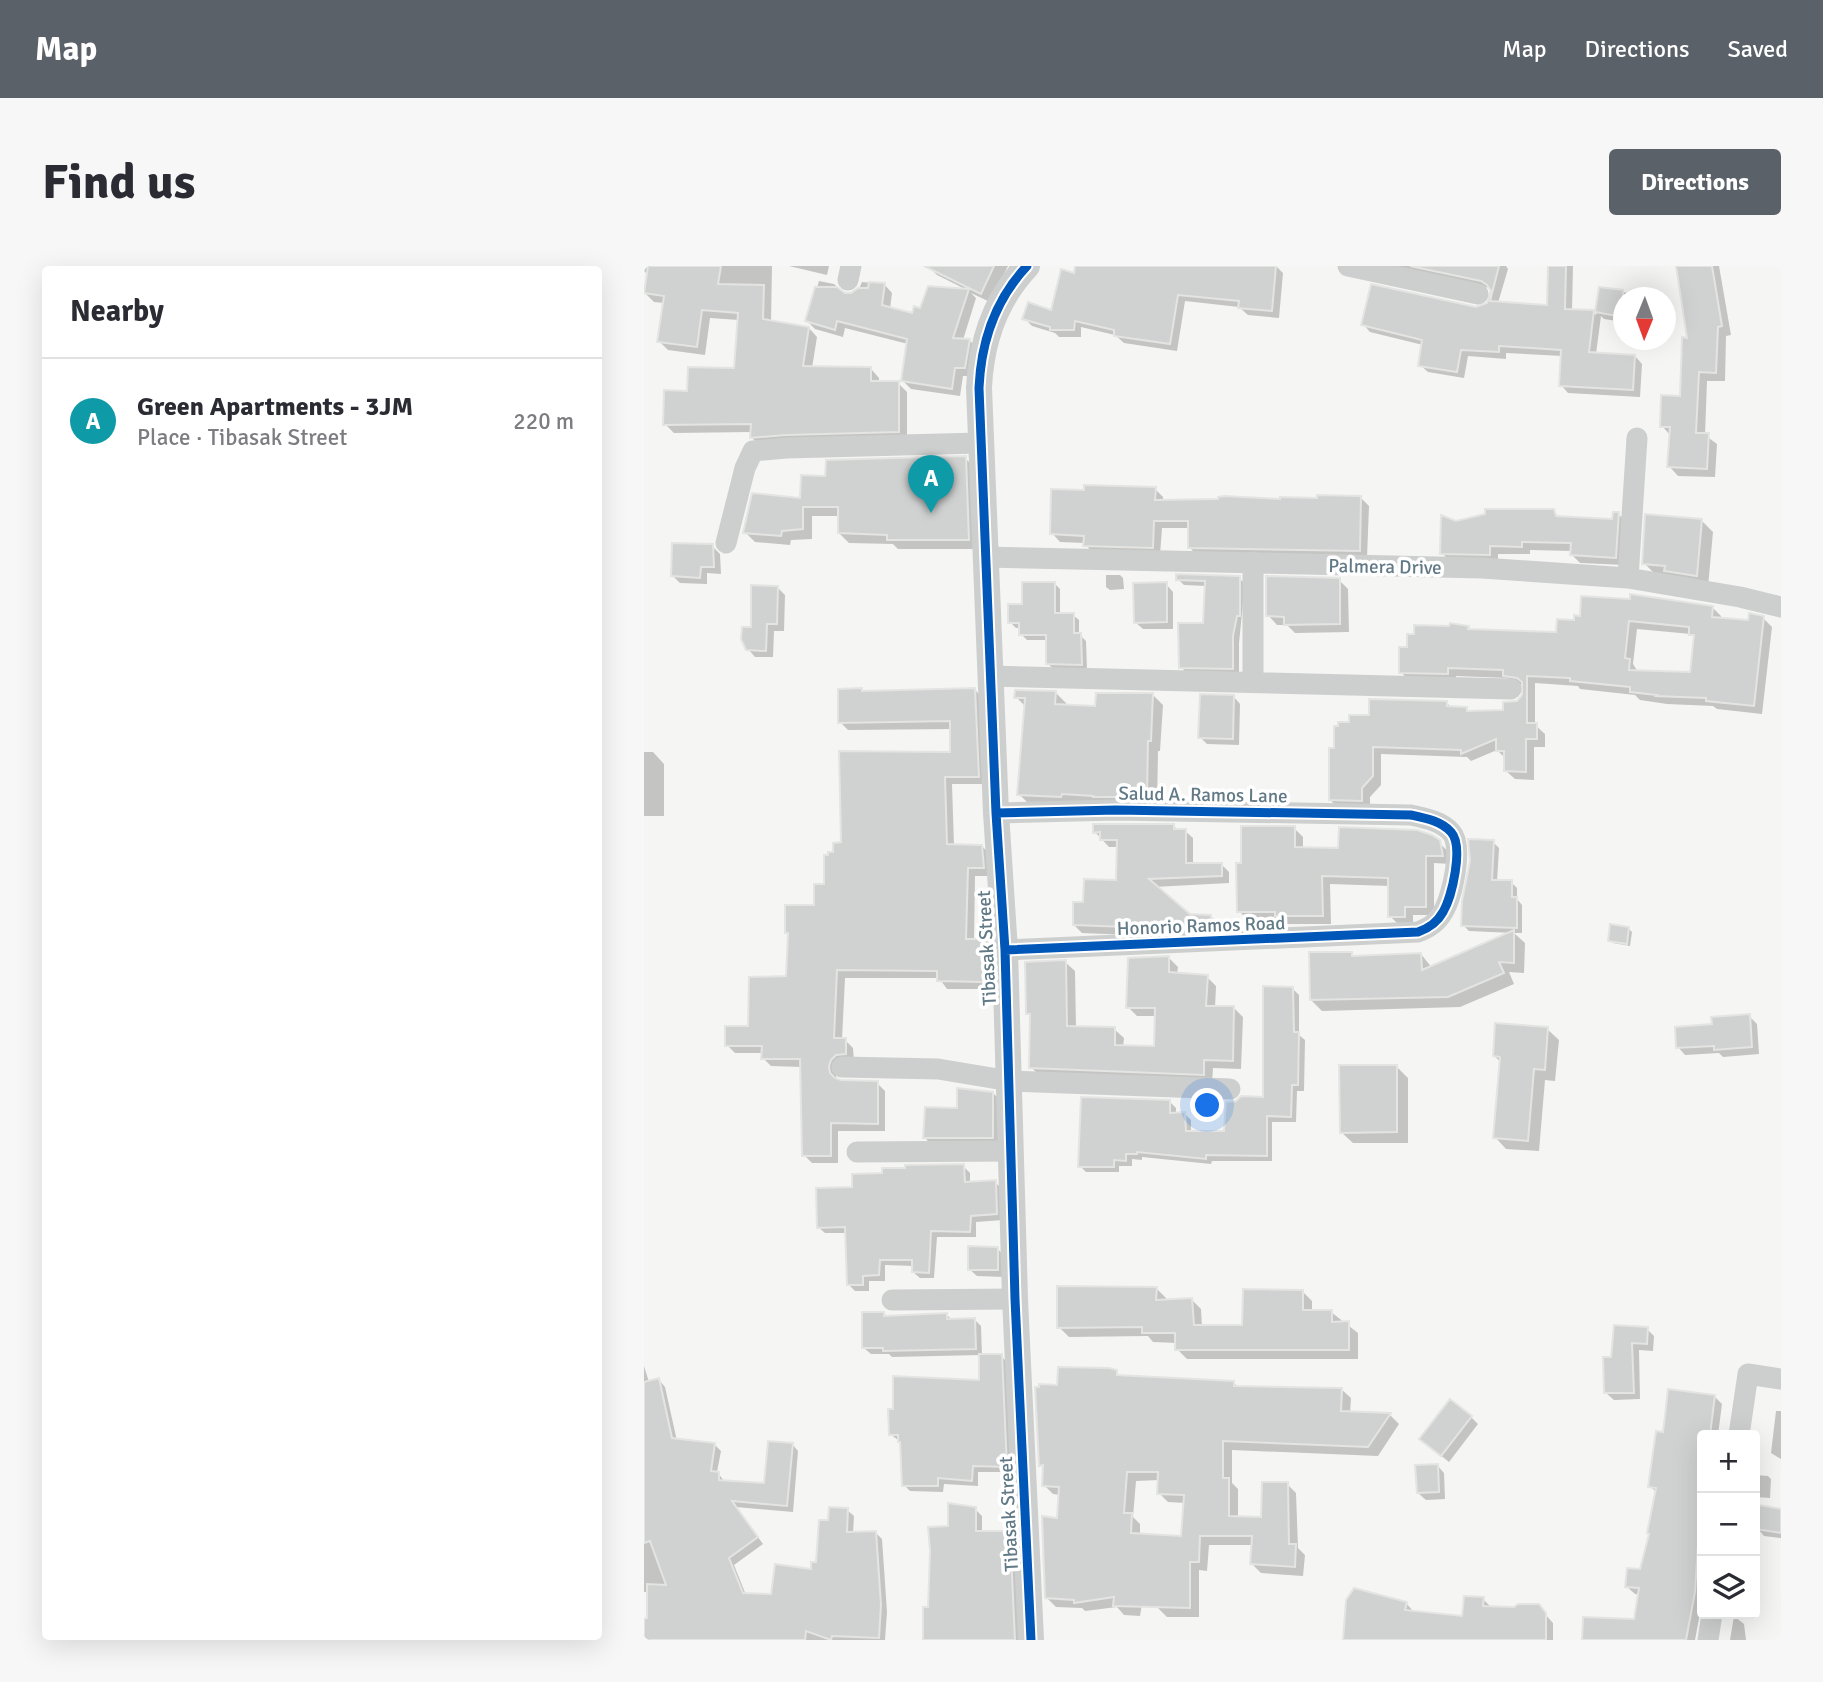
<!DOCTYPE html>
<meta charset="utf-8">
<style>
body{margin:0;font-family:Signika,sans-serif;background:#f7f7f7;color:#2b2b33}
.controls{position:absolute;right:21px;bottom:21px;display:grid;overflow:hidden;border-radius:7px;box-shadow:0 7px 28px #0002}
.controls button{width:63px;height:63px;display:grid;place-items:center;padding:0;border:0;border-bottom:2px solid #e1e1e2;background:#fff;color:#2b2b33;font:35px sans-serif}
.compass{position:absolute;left:969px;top:21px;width:63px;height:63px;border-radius:50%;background:#fff;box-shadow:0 7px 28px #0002;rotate:181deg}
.you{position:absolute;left:564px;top:840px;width:24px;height:24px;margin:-18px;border:5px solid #fff;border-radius:50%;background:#1a73e8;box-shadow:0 0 0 10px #1a73e833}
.badge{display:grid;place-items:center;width:46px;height:46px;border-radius:50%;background:#5b6169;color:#fff;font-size:23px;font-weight:700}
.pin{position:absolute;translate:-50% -58px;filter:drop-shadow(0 2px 4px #0008)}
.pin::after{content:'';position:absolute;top:37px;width:24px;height:21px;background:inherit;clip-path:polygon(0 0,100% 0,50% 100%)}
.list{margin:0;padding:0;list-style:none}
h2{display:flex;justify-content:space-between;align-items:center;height:91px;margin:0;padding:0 28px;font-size:30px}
h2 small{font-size:23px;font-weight:400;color:#7c7c81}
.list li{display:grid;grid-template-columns:46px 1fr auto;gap:21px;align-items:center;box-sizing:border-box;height:126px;padding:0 28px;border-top:2px solid #e1e1e2}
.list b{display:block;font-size:26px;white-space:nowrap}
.list p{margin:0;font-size:23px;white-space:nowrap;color:#7c7c81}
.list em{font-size:23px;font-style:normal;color:#7c7c81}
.icon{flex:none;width:38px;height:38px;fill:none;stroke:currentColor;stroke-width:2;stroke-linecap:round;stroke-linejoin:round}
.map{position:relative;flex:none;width:1137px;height:1374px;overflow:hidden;border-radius:7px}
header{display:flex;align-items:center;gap:42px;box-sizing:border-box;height:98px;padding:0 35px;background:#5b6169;color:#fff}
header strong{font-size:33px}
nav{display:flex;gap:38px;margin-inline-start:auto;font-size:24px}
.intro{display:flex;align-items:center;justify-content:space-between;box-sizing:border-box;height:168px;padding:0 42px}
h1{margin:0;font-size:49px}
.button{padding:18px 32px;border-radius:7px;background:#5b6169;color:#fff;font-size:24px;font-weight:700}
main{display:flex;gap:42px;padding:0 42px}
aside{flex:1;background:#fff;border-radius:7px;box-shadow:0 7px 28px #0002}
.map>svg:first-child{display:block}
</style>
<header>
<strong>Map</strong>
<nav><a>Map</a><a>Directions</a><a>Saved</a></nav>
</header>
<div class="intro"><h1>Find us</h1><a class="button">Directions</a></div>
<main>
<aside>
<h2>Nearby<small></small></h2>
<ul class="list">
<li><span class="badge" style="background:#0f9aa8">A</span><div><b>Green Apartments - 3JM</b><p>Place · Tibasak Street</p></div><em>220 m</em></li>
</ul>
</aside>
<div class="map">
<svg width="1137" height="1374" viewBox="0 0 1137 1374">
<rect width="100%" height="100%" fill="#f5f5f3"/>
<path fill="#0003" fill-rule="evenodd" d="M0 0H128L127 56 165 62 173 71 168 102 227 103 235 112V117H254L263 126V174L117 180 108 172V166L30 167 21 158 45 127 91 104 95 54 66 52 61 89 24 84 15 75 20 37 10 36 1 27 4 9 0 5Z
M145 0H185L183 9Z
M284 0H364L346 36 327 27 332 32 319 74 326 75 334 83 329 110H319L316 130 267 123 258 114 264 78 201 62 199 71 171 63 163 55 175 15 190 18 202 29 214 25 218 16 240 18 248 27 246 43 269 49 323 24 293 9Z
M433 0H632L639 7 635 52 604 49 595 41 541 35 533 85 480 77 471 69 437 61V71H415L411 67 388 60 380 52 456 39Z
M743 0H862L864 3 854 37 905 41 906 0H929L928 45 949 46 952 49 957 23 985 27 990 32H980V56L960 53 957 50 952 88 991 90 998 98 996 131 924 127 917 119 919 90 862 87V93L824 90 820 112 784 106 776 99 779 79 726 66 719 58 832 43 844 39 848 32 846 22Z
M1034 0H1075L1087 69 1082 70 1081 115H1063L1061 169 1073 178 1071 211 1034 210 1025 200 1027 170 1018 160 1037 131 1045 73Z
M321 192 331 202 334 283H254L249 278 205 277 195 267 196 250H168V273L147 274 146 279 111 276 101 266 157 233Z
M511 223 519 231V236L717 232 725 240 723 292 554 290 546 282V262H518L516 289 449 288 441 277 416 276 408 267Z
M909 245 916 252 970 255 974 248 983 256 980 299 936 297 928 289V285L886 284V288H854V297L807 296 798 287 812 257Z
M1057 254 1069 266 1064 321 1011 308 1000 297Z
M68 280 76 288 77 308 63 307V318L36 317 29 310Z
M462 309H476L479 312 480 323 466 324 462 321Z
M595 312 601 318 595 377V408L543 407 537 401 561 359 563 320 540 319 534 313Z
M695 314 704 323 705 366 651 367 643 359H633L624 349Z
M410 317 416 323V349H429L435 354V368L442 375 443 404 410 403 404 398 403 374H383L377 368V362H372L366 356 379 340Z
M522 318 529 326V363H499L491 356Z
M134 322 141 329 140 365H130L129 391H111L104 383 108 363Z
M1068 341 1077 350V353L1105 356 1119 352 1128 361 1118 448 1073 443 1069 440 1023 438 996 434 991 429 936 423 934 420 891 417V459L901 468V481H890V514L871 513 862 505V493L853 484 827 495 823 491 737 488V519L726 531V543L695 542 686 534 692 484 706 458 802 436 808 442 822 443 826 446H861L880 430V419L869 418 863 412 812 410V416L765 415 757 406 765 383 824 361 828 365 914 367 932 356ZM993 363 1047 368 1051 373 1047 408 994 406 989 398Z
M218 424 221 427 331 424 339 432 342 518H308L310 580H338L346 589 347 610H331L330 675H344L352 683 353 699H347V723H303L295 712H201L198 774H201L209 782 210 796 192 809 193 815 233 817 241 825V865H194V897H168L160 889 158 801 127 800 119 792V787H91L83 779 105 762 144 712 145 669 143 666 172 640 182 619 191 588 199 578 307 488 308 463 204 464 196 456Z
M412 427 422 437V440L453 442 509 429 519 439 516 485H514L513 541 385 538 375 528 382 441 372 431Z
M590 431 596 438 595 479 563 478 556 471Z
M0 486H9L20 498V550H0Z
M530 560 535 565H541L549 572V599L577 598 585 606V617L510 621 545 650H567L574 658V669L546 670 533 660V671L438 667 430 659 441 638 473 616 474 581H465L451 566Z
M650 562 659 571V583L696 584 791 572 806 588 807 598 790 597V649H769V659H755L746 650V620L686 618 687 658H641L637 654H604L595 645 599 598Z
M849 576 855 582 853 616H867L873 622V633L878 639V667H870L881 677 880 707 865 706 870 718 816 741 678 745 667 734 707 687 711 692 777 688 788 702 869 667 825 665 819 659Z
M985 663 988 666 986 680 969 677 966 674Z
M525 692 534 701 533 709 563 711 572 720 571 742H590L599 751 597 803 569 802 568 817 396 810 387 801 388 751 384 747 421 696 431 705 432 762 470 763 480 772 479 781 512 782V750H493L484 741Z
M649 723 655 729V769L661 774 660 825H653L652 856H628V895H568L567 898 498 891V894L488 893V900H475V906H442L436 900 526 836 532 842V848H541L547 854V867H582L621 833Z
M1105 750 1113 758 1115 788 1079 791 1075 787 1041 789 1034 781 1070 760Z
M903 763 915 774 911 815 901 814 895 885 862 883 851 871 857 796 850 790Z
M753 801 764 812V877H709L697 866Z
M349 827 359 837 358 881 291 882 281 872 315 844Z
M319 900 326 907V918L351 916 358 923 359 954 332 956V971H293L290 1012H276L269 1006 270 1000 241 999V1015H225V1025H211L204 1018 203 967H181L174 961 210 923Z
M353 982 360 990 361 1011 333 1010 325 1003Z
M512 1022 522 1032V1035L547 1033 557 1043 558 1061 600 1060 658 1025 668 1035V1046H687L714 1067V1093H543L533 1083V1077L509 1076 504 1070 425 1071 415 1061Z
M240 1047 244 1052 302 1048 308 1054 330 1053 337 1060 338 1090H357L363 1096 368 1206H334V1220L300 1218 299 1226 266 1225 260 1219 258 1177 246 1168 336 1116 337 1089 248 1091 245 1088H227L220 1082Z
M1003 1063 1010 1070 1009 1085 995 1084 996 1133 970 1134 962 1127 969 1092Z
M0 1100 5 1116 15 1114 21 1121 33 1175 70 1178 77 1185 73 1206 81 1216 122 1219 148 1178 154 1185 149 1246 92 1241 119 1278 90 1299 102 1329H129L169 1305 174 1298 186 1256 203 1244 210 1250 209 1268 232 1267 238 1273 243 1346 241 1374H0V1355L5 1353V1326H0Z
M472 1106 477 1111 589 1116 594 1121 697 1123 707 1132 706 1147 746 1149 755 1158 734 1190 588 1184V1217L594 1223V1252H619L643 1218 652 1227 654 1282 661 1289 659 1310 617 1307 608 1298 609 1279H565L563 1305 555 1304V1351H523L514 1342 516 1304 504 1302 496 1350 480 1349 473 1341 441 1345 438 1342 412 1341 403 1332 416 1229 409 1228 400 1219 401 1203 396 1199 415 1121ZM515 1214V1227L524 1236 541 1237 538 1271 496 1269V1258L489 1251 492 1215Z
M1070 1130 1078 1138 1074 1169H1058V1336L1051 1374H939L991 1354 996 1329 991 1328 983 1321 998 1305 1007 1269 1013 1227 1006 1220 1020 1168Z
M1132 1145H1137V1193L1127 1187Z
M827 1151 834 1158 805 1196 785 1180Z
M793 1199 800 1207 801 1233 782 1234 774 1227Z
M1111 1209 1124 1210 1127 1213 1126 1232 1111 1231Z
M1117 1241 1137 1245V1272L1120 1270 1113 1262Z
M331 1243 338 1250V1267H365L373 1274 377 1374H281L305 1262Z
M839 1333 848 1342 871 1343 894 1340 909 1357V1374H701L762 1337 769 1345 820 1352Z
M1090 1350 1100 1358 1102 1374H1086Z"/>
<path fill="#d0d2d1" stroke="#e4e4e3" stroke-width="2" fill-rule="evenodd" d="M4 0H77L74 18 120 19 119 53 165 61 159 100 227 101V115H255V166L142 169 106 172 107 158 19 159 20 124 43 125 44 101 90 102 94 47 58 44 53 81 13 76 20 30 0 27Z
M280 0H350L337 28Z
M431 0H632L628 45 594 42 595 35 534 29 526 78 470 70V64L431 55 430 64H406V61L378 53 384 36 407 44 417 3 430 7Z
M766 0H855L846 35 903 39 904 0H922L921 43 950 44 945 86 991 89 989 124 915 120 917 84 855 80V86L817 84 813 106 774 100 778 74 717 59 727 18 832 41 843 37 847 25 843 19 837 15Z
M1032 0H1068L1078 60 1074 61 1072 107 1055 106 1052 167H1065L1063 203 1023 201 1026 161H1016L1017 129 1036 130 1038 71 1043 72Z
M225 16 241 17 238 39 268 47 270 40 276 42 284 20 325 23 309 72 326 73 321 102H311L308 123 257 115 263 73 193 55 191 64 161 55 171 21H193L201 27H207L214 22H224Z
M955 21 979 24V51L951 46Z
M322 190 325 274H243V269L194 267V241H159V263L138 265 137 270 99 267 108 227 156 232 157 209 181 210 182 194Z
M440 219 512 221 511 234 574 233V231L580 230 636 233V231L673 232V229L717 230 716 285 544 282V255H510L509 282 439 280 440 270 406 268 407 223 440 224Z
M841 243H910L912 250 968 253 969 246H975L972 292 926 289 927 277 878 276V281L846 280V289L796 288 797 249 812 255 841 248Z
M1001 248 1058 253 1053 310 1020 305 1021 300 998 298Z
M28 277 69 278 70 301H57L56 312 27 310Z
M532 308 596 310V350H593L589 370V403L535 402 534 357H559L561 315 532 314Z
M622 310 696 312V358L640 359V351L622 350Z
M378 316H411V347H430V367H437L438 399 402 398V369H375V357H364V338H378Z
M523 316V356L490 357 489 317Z
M107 319 134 320 133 358H123L122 385 102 384 97 373 98 361H107Z
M986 328 1069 340 1068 351 1104 354 1105 347 1120 350 1110 440 1062 435V432L1012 430 1013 429 986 426V421L926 415V412L883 410V457H893V473H882V506L860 505V485H852V473L817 488V484L729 481V510L718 522V535L685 534V482H690V460H694V456H705V449H725V433L803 435V440L823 441V445L859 444V436L873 435 878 429V416L873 412 859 410V404L804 402V408L755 407V381H763V368H770V359L805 360 806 357 825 360 824 363 912 366 913 353 930 354V349L936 350 937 330 986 333ZM985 355 1045 361V369H1050L1046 406 985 404 986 393 981 392Z
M218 422V425L331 422 335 511H301L303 578 338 579 340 602H324L322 673H344L345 692H340L339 716 293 715V705L193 704 190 772H202V788L192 789 187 794 185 800 186 807 191 812 197 814 234 815V858L187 857V890H158L156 793H117L118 780H81V760H104L105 711 142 710 144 667H141V639H170V618H180V589H184V586H189V577L197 576 195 485 306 486V455L194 457V423Z
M371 424 412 425 411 438 451 440 452 427H509L507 475H504L503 531H449V530L418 528 417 531 373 529 381 432H370Z
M556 428 590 429 589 473 554 472Z
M449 558H530V563H542V597H578V610L505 613 546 648 567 649V662L536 663 526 655V664L484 665V661L429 659V636H439L440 613 472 614 473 574H456V566L449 567Z
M597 560H651V581L694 582 695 561 773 564 788 569 796 574 799 590H782V641H761V651H744V612L678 610 679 650H631V646H593L592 597H597Z
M824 573 850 574 848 614H868V631H873V662L817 660 818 635 826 595Z
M966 658 985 661 983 678 964 675Z
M870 664V697L855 696 860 707 804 731 666 734 665 686H708V690L777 687 778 704Z
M525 690V706L564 709 562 740H590L589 795 560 794V809L385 802 386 748H382L381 696 422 694 423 760 471 761V779L510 780 511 742H482L484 692Z
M619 720 649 721 650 766H655L654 819H648L647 851 623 850V890L562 889V893L493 886V888H482V895L470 894V901H434L437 831 526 834V847L541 846 542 865H580L582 836 592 835 597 830 619 831Z
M1106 748 1108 781 1070 784V780L1032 782 1031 761 1068 758 1067 751Z
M851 757 904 761 901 804 890 803 884 875 849 872 856 791 849 790Z
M695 799H753V866L696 867Z
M313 822 349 826V872H279L281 841 313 842Z
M320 898 321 916 352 914 353 948 327 950 326 966 287 965 285 1007 268 1006V994H236L235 1009 219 1010V1019H203L201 961 173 962 172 922 208 921V908L238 907V902H261V899Z
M324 980 354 981V1004H324Z
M413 1020 513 1021 512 1034 548 1032 550 1059H598L599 1023 659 1024V1044H688V1056L705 1055V1084H531V1067H498V1061L413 1062Z
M218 1046H240V1050L303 1047V1053L331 1052 332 1083 239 1085V1082H218Z
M970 1059 1004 1061 1003 1078 988 1077 990 1127H960L959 1091H967Z
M335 1088H358L363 1201 329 1200 328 1215 294 1212V1220H258L256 1176H254V1169H245L244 1143H249V1110L335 1114Z
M414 1101 465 1102 473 1104V1109L590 1115V1120L698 1122 697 1145 747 1147 724 1181 579 1175V1212H585V1250L617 1251 618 1216H644L645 1278H652L651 1301 606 1298 608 1270H556L555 1296H546V1342L469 1340 470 1331 430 1337V1334L401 1332 398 1250 413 1252 415 1221 398 1220 399 1199 395 1200 391 1121H395V1118L413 1119ZM483 1206H514L513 1228 540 1229 537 1270 487 1267 488 1247H480Z
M15 1112 28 1172 71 1177 67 1205 75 1206V1214L120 1217 124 1175 149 1177 143 1240 88 1235 114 1271 85 1292 99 1327 127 1328 131 1298 167 1303V1296H172L175 1254H184L185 1241 204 1242 203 1266 232 1265 237 1339 235 1372 188 1370 187 1374 162 1365 161 1374H0V1353L3 1352V1318L22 1319 6 1275 0 1277V1116Z
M1024 1123 1071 1129 1066 1169H1058V1280L1054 1279 1051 1326 1042 1374H938L939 1351 990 1353 995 1322 981 1321 983 1302 996 1303 1005 1268 1003 1267 1012 1222 1004 1221 1012 1165 1019 1166Z
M806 1133 828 1150 797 1190 775 1173Z
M794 1198 795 1226 773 1227 771 1199Z
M304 1237 332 1241V1265H366L371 1374H279V1341H284L286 1285 284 1261 304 1260Z
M1115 1239 1137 1243V1267L1111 1263Z
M710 1322 763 1336 761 1344 818 1350 820 1330 840 1331 839 1340 870 1341 874 1338H895L902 1347V1374H699L702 1334Z"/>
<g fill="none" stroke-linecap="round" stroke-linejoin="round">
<path stroke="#cdcece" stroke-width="21" d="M704 0 834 28
M204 14 207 0
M82 277 101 202 109 185 142 182 336 177
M341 291 838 302 984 312 1096 331 1137 341
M984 312 993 172
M346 410 867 423
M609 416V296
M352 547 472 544 767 549C781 552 797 555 807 566 820 580 808 631 799 646 793 657 785 662 774 666L361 684
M198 801 294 803 366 815 586 823
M213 886 367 885
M248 1034 371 1033
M1095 1169 1104 1108 1137 1113
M1064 1374 1068 1348"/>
<path stroke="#cdcece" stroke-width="26" d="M383 0C351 34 337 76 335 122L352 547 361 684 371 1033 387 1374"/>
<g stroke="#fff" stroke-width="13">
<path id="cycleway" d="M383 0C351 34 337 76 335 122L352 547 361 684 371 1033 387 1374
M352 547 472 544 767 549C781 552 797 555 807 566 820 580 808 631 799 646 793 657 785 662 774 666L361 684"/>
</g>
<use href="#cycleway" stroke="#0057b8" stroke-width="9"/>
</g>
<g text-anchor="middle" stroke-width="7" stroke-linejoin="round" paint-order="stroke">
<g font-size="19" fill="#627986" stroke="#fff">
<text transform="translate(741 300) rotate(1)" y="7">Palmera Drive</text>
<text transform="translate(559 528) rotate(1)" y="7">Salud A. Ramos Lane</text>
<text transform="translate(557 659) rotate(-2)" y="7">Honorio Ramos Road</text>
<text transform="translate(342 682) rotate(-93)" y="7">Tibasak Street</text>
<text transform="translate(364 1248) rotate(-93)" y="7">Tibasak Street</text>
</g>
</g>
</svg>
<div class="controls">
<button>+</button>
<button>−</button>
<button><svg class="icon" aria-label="layers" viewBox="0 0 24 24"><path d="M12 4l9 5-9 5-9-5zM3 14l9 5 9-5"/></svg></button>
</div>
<svg class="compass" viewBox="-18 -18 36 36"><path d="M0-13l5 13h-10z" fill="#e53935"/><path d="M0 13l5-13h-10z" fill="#7c7c81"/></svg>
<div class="you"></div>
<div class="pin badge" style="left:287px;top:247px;background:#0f9aa8">A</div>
</div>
</main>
